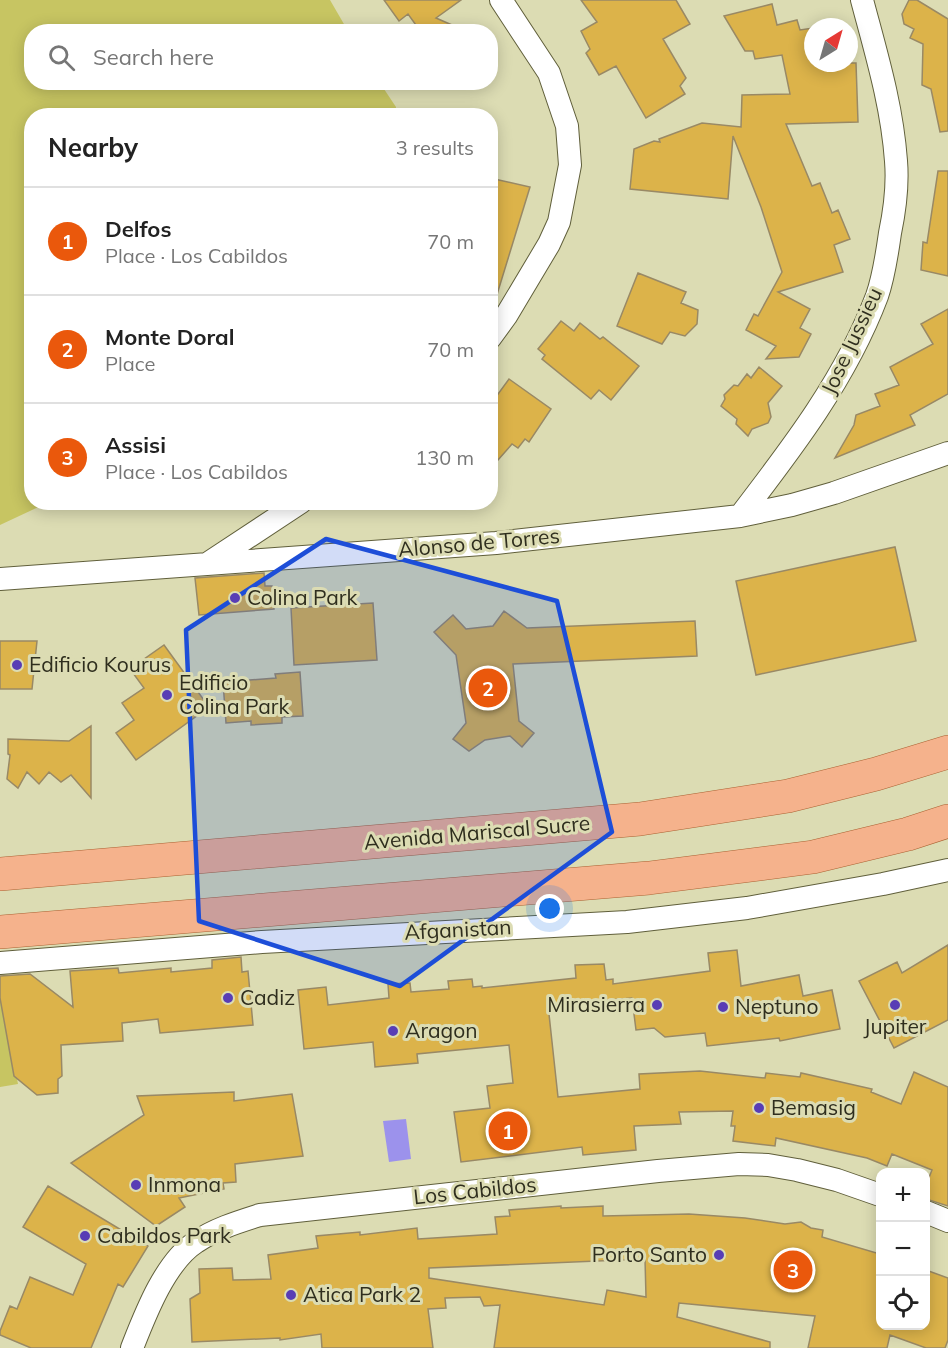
<!DOCTYPE html>
<meta charset="utf-8">
<style>
body{margin:0;font-family:Mulish,sans-serif;background:#f6f6f6;color:#222}
.controls{position:absolute;right:18px;bottom:18px;display:grid;overflow:hidden;border-radius:12px;box-shadow:0 3px 15px #0003}
.controls button{width:54px;height:54px;display:grid;place-items:center;padding:0;border:0;border-bottom:2px solid #e0e0e0;background:#fff;color:#222;font:30px sans-serif}
.compass{position:absolute;left:804px;top:18px;width:54px;height:54px;border-radius:50%;background:#fff;box-shadow:0 3px 15px #0003;rotate:37deg}
.you{position:absolute;left:550px;top:909px;width:21px;height:21px;margin:-15px;border:4px solid #fff;border-radius:50%;background:#1a73e8;box-shadow:0 0 0 9px #1a73e833}
.badge{display:grid;place-items:center;width:39px;height:39px;border-radius:50%;background:#ea580c;color:#fff;font-size:20px;font-weight:700}
.pin{position:absolute;translate:-50% -50%;border:3px solid #fff;box-shadow:0 2px 6px #0006}
.list{margin:0;padding:0;list-style:none}
h2{display:flex;justify-content:space-between;align-items:center;height:78px;margin:0;padding:0 24px;font-size:26px}
h2 small{font-size:20px;font-weight:400;color:#767676}
.list li{display:grid;grid-template-columns:39px 1fr auto;gap:18px;align-items:center;box-sizing:border-box;height:108px;padding:0 24px;border-top:2px solid #e0e0e0}
.list b{display:block;font-size:22px;white-space:nowrap}
.list p{margin:0;font-size:20px;white-space:nowrap;color:#767676}
.list em{font-size:20px;font-style:normal;color:#767676}
.icon{flex:none;width:33px;height:33px;fill:none;stroke:currentColor;stroke-width:2;stroke-linecap:round;stroke-linejoin:round}
.map{position:relative;flex:none;width:948px;height:1348px;overflow:hidden}
.search{position:absolute;background:#fff;box-shadow:0 3px 15px #0003;left:24px;top:24px;width:474px;height:66px;display:flex;align-items:center;gap:15px;box-sizing:border-box;padding:0 21px;border-radius:24px;color:#767676;font-size:22px}
.panel{position:absolute;background:#fff;box-shadow:0 3px 15px #0003;left:24px;top:108px;width:474px;height:402px;border-radius:24px}
.map>svg:first-child{display:block}
</style>
<div class="map">
<svg width="948" height="1348" viewBox="0 0 948 1348">
<rect width="100%" height="100%" fill="#dcdcb3"/>
<path fill="#c7c562" d="M0 0H330L348 31 32 32V82L380 83 396 107 395 116H32V502L47 503 0 525Z
M0 993 18 1084 0 1087Z"/>
<path fill="#9c92ec" d="M406 1119 411 1159 389 1162 383 1121Z"/>
<path fill="#dcb34a" stroke="#998965" stroke-width="1.5" fill-rule="evenodd" d="M384 0H461L436 18 468 32H421L408 14 399 21Z
M581 0H676L690 24 663 39 686 78 680 86 685 94 646 118 616 66 599 75 586 53 590 49 581 31 597 22Z
M909 0H917L948 19V131L940 132 931 89 922 85 923 44 910 38 914 29 904 24 902 14Z
M772 4 777 25 797 20 800 30 813 28V63H856L858 122 786 124 812 186 820 183 832 213 838 210 850 239 834 245 843 272 778 292 810 309 800 328 811 334 799 357 766 359 776 346 746 330 754 314 758 316 782 272 761 207 733 136 728 199 630 189 634 149 654 141 660 142 659 139 702 123 741 127 742 95 790 94 782 55 755 59 753 51H745L724 16Z
M938 171H948V276L921 270 923 242 927 243Z
M490 178 530 187 495 301H490Z
M638 273 686 292 681 303 698 310 697 324 685 336 670 332 662 344 617 326Z
M948 309V394L910 415 915 425 835 458 854 425 856 415 880 406 875 394 899 385 890 367 933 344 921 324Z
M561 321 574 331 580 323 600 339 603 337 639 366 611 400 599 390 591 399 542 359 545 355 538 349Z
M759 367 782 386 768 403 771 417 768 423 752 429 748 436 736 424 737 419 721 406 725 399 724 395 734 385 738 386 747 374 751 378Z
M509 379 551 409 529 442 525 439 518 448 512 444 490 469V405Z
M895 547 916 641 756 675 736 581Z
M264 573 265 586H272L274 609 199 615 195 578Z
M373 603 377 660 294 665 291 608Z
M504 611 527 628 695 621 697 656 513 664 519 721 534 733 522 747 510 736 485 740 469 751 453 739 466 723 456 655 434 632 453 615 466 629 493 626Z
M0 641H37L32 689H0Z
M164 645 209 707 136 760 116 733 134 720 122 703 144 688 130 669Z
M300 672 303 716 282 717V723L251 725V721L226 723 223 682 276 678 275 674Z
M91 726V798L71 775 61 782 49 772 39 784 27 772 18 788 7 779 10 755 8 754V739L69 741Z
M948 945V1020L894 1048 859 981 897 962 902 973Z
M737 950 741 986 799 975 803 996 832 990 840 1029 780 1041 779 1038 707 1046 705 1033 665 1037 654 1028 636 1030 632 998 548 1005 558 1097 640 1089 639 1074 700 1071 765 1078 766 1073 800 1077 801 1073 872 1089 871 1092 901 1104 914 1072 948 1087V1206L926 1199V1185L932 1170 892 1154 887 1166 867 1158 776 1138 775 1146 733 1141 735 1126H731L733 1111 679 1112 681 1124 634 1126 636 1150 583 1155 582 1147 461 1162 454 1112 490 1108 487 1086 513 1083 509 1045 417 1054 418 1063 375 1067 373 1042 304 1049 298 990 326 987 328 1005 389 998 388 984 410 983 411 992 449 989 448 981 472 979 473 987 482 986V988L576 978 575 965 604 964 606 980 613 979V984L710 971 708 953Z
M241 957 242 972 248 971 253 1025 160 1033 158 1019 122 1023 123 1041 61 1045 62 1076 58 1079V1093L37 1095 14 1076 0 998V976L30 974 73 1007 70 971 118 968 119 973 171 968V972L212 968V960Z
M234 1092V1101L292 1094 303 1156 235 1164 236 1182 223 1183 224 1189 179 1198 185 1207 156 1226 71 1163 144 1115 137 1096Z
M48 1186 148 1246 123 1287 118 1284 91 1348H31L0 1335V1331L10 1306 17 1309 30 1277 73 1295 86 1264 23 1227Z
M561 1206V1208L603 1206V1216L689 1214 745 1218 785 1224 801 1222 811 1228 823 1230 822 1237 880 1254V1326H926V1270L948 1278V1340L945 1348H926L890 1335 887 1348H808L815 1316 679 1303 677 1317 770 1342V1348H494L500 1305 484 1306 480 1297 445 1298 446 1308 428 1309 433 1348H322L321 1334 280 1340V1338L192 1342 190 1299 200 1293 199 1269 232 1268 233 1280 271 1279 268 1255 318 1248 316 1236 360 1232V1235L417 1228 418 1239 497 1234 495 1217 510 1216 509 1210ZM645 1259 646 1297 607 1290 604 1305 429 1278V1268Z"/>
<g fill="none" stroke-linecap="round" stroke-linejoin="round">
<g stroke="#605f3b" stroke-width="24">
<path id="minor" d="M490 338 506 316 549 244 559 222 570 165 567 126 549 73 501 0
M740 516C793 447 846 378 877 296 884 276 887 254 890 233 895 209 898 185 896 161 892 105 876 53 862 0
M207 564 301 502
M0 579 496 543 740 516 792 505 834 493 948 453
M0 963 262 942 627 922 747 908 883 884 948 870
M926 1212 948 1221
M132 1348C145 1315 165 1262 196 1242 215 1229 238 1222 260 1215L658 1171 739 1164 768 1165 797 1170 837 1180 880 1195"/>
</g>
<g stroke="#ab6233" stroke-width="34">
<path id="primary" d="M0 874 640 819 788 796 876 774 948 752
M0 932 649 878 813 857 908 834 948 821"/>
</g>
<use href="#minor" stroke="#fff" stroke-width="22"/>
<use href="#primary" stroke="#f5b28c" stroke-width="33"/>
</g>
<path fill="#1d4ed8" fill-opacity="0.2" stroke="#1d4ed8" stroke-width="4.5" stroke-linejoin="round" d="M326 539 557 601 612 832 400 986 199 921 186 630Z"/>
<g fill="#583db5" stroke="#dcdcb3" stroke-width="2">
<circle cx="235" cy="598" r="6"/>
<circle cx="17" cy="665" r="6"/>
<circle cx="167" cy="695" r="6"/>
<circle cx="228" cy="998" r="6"/>
<circle cx="657" cy="1005" r="6"/>
<circle cx="895" cy="1005" r="6"/>
<circle cx="723" cy="1007" r="6"/>
<circle cx="393" cy="1031" r="6"/>
<circle cx="759" cy="1108" r="6"/>
<circle cx="136" cy="1185" r="6"/>
<circle cx="85" cy="1236" r="6"/>
<circle cx="719" cy="1255" r="6"/>
<circle cx="291" cy="1295" r="6"/>
</g>
<g text-anchor="middle" stroke-width="6" stroke-linejoin="round" paint-order="stroke">
<g font-size="21" fill="#2f2e1e" stroke="#dcdcb3">
<text transform="translate(852 341) rotate(-65)" y="7">Jose Jussieu</text>
<text transform="translate(479 543) rotate(-5)" y="7">Alonso de Torres</text>
<text transform="translate(477 833) rotate(-5)" y="7">Avenida Mariscal Sucre</text>
<text transform="translate(458 930) rotate(-3)" y="7">Afganistan</text>
<text transform="translate(475 1191) rotate(-6)" y="7">Los Cabildos</text>
</g>
<g font-size="21" fill="#2f2e1e" stroke="#dcdcb3" text-anchor="start">
<text x="247" y="605">Colina Park</text>
<text x="29" y="672">Edificio Kourus</text>
<text x="179" y="690">Edificio<tspan x="179" dy="24">Colina Park</tspan></text>
<text x="240" y="1005">Cadiz</text>
<text x="645" y="1012" text-anchor="end">Mirasierra</text>
<text x="735" y="1014">Neptuno</text>
<text x="895" y="1034" text-anchor="middle">Jupiter</text>
<text x="405" y="1038">Aragon</text>
<text x="771" y="1115">Bemasig</text>
<text x="148" y="1192">Inmona</text>
<text x="97" y="1243">Cabildos Park</text>
<text x="707" y="1262" text-anchor="end">Porto Santo</text>
<text x="303" y="1302">Atica Park 2</text>
</g>
</g>
</svg>
<div class="controls">
<button>+</button>
<button>−</button>
<button><svg class="icon" aria-label="locate" viewBox="0 0 24 24"><circle cx="12" cy="12" r="6"/><path d="M12 2v4M12 18v4M2 12h4M18 12h4"/></svg></button>
</div>
<svg class="compass" viewBox="-18 -18 36 36"><path d="M0-13l5 13h-10z" fill="#e53935"/><path d="M0 13l5-13h-10z" fill="#767676"/></svg>
<div class="you"></div>
<div class="pin badge" style="left:508px;top:1131px">1</div>
<div class="pin badge" style="left:488px;top:688px">2</div>
<div class="pin badge" style="left:793px;top:1270px">3</div>
<div class="search"><svg class="icon" aria-label="search" viewBox="0 0 24 24"><circle cx="10" cy="10" r="6"/><path d="M15 15l6 6"/></svg>Search here</div>
<section class="panel">
<h2>Nearby<small>3 results</small></h2>
<ul class="list">
<li><span class="badge">1</span><div><b>Delfos</b><p>Place · Los Cabildos</p></div><em>70 m</em></li>
<li><span class="badge">2</span><div><b>Monte Doral</b><p>Place</p></div><em>70 m</em></li>
<li><span class="badge">3</span><div><b>Assisi</b><p>Place · Los Cabildos</p></div><em>130 m</em></li>
</ul>
</section>
</div>
